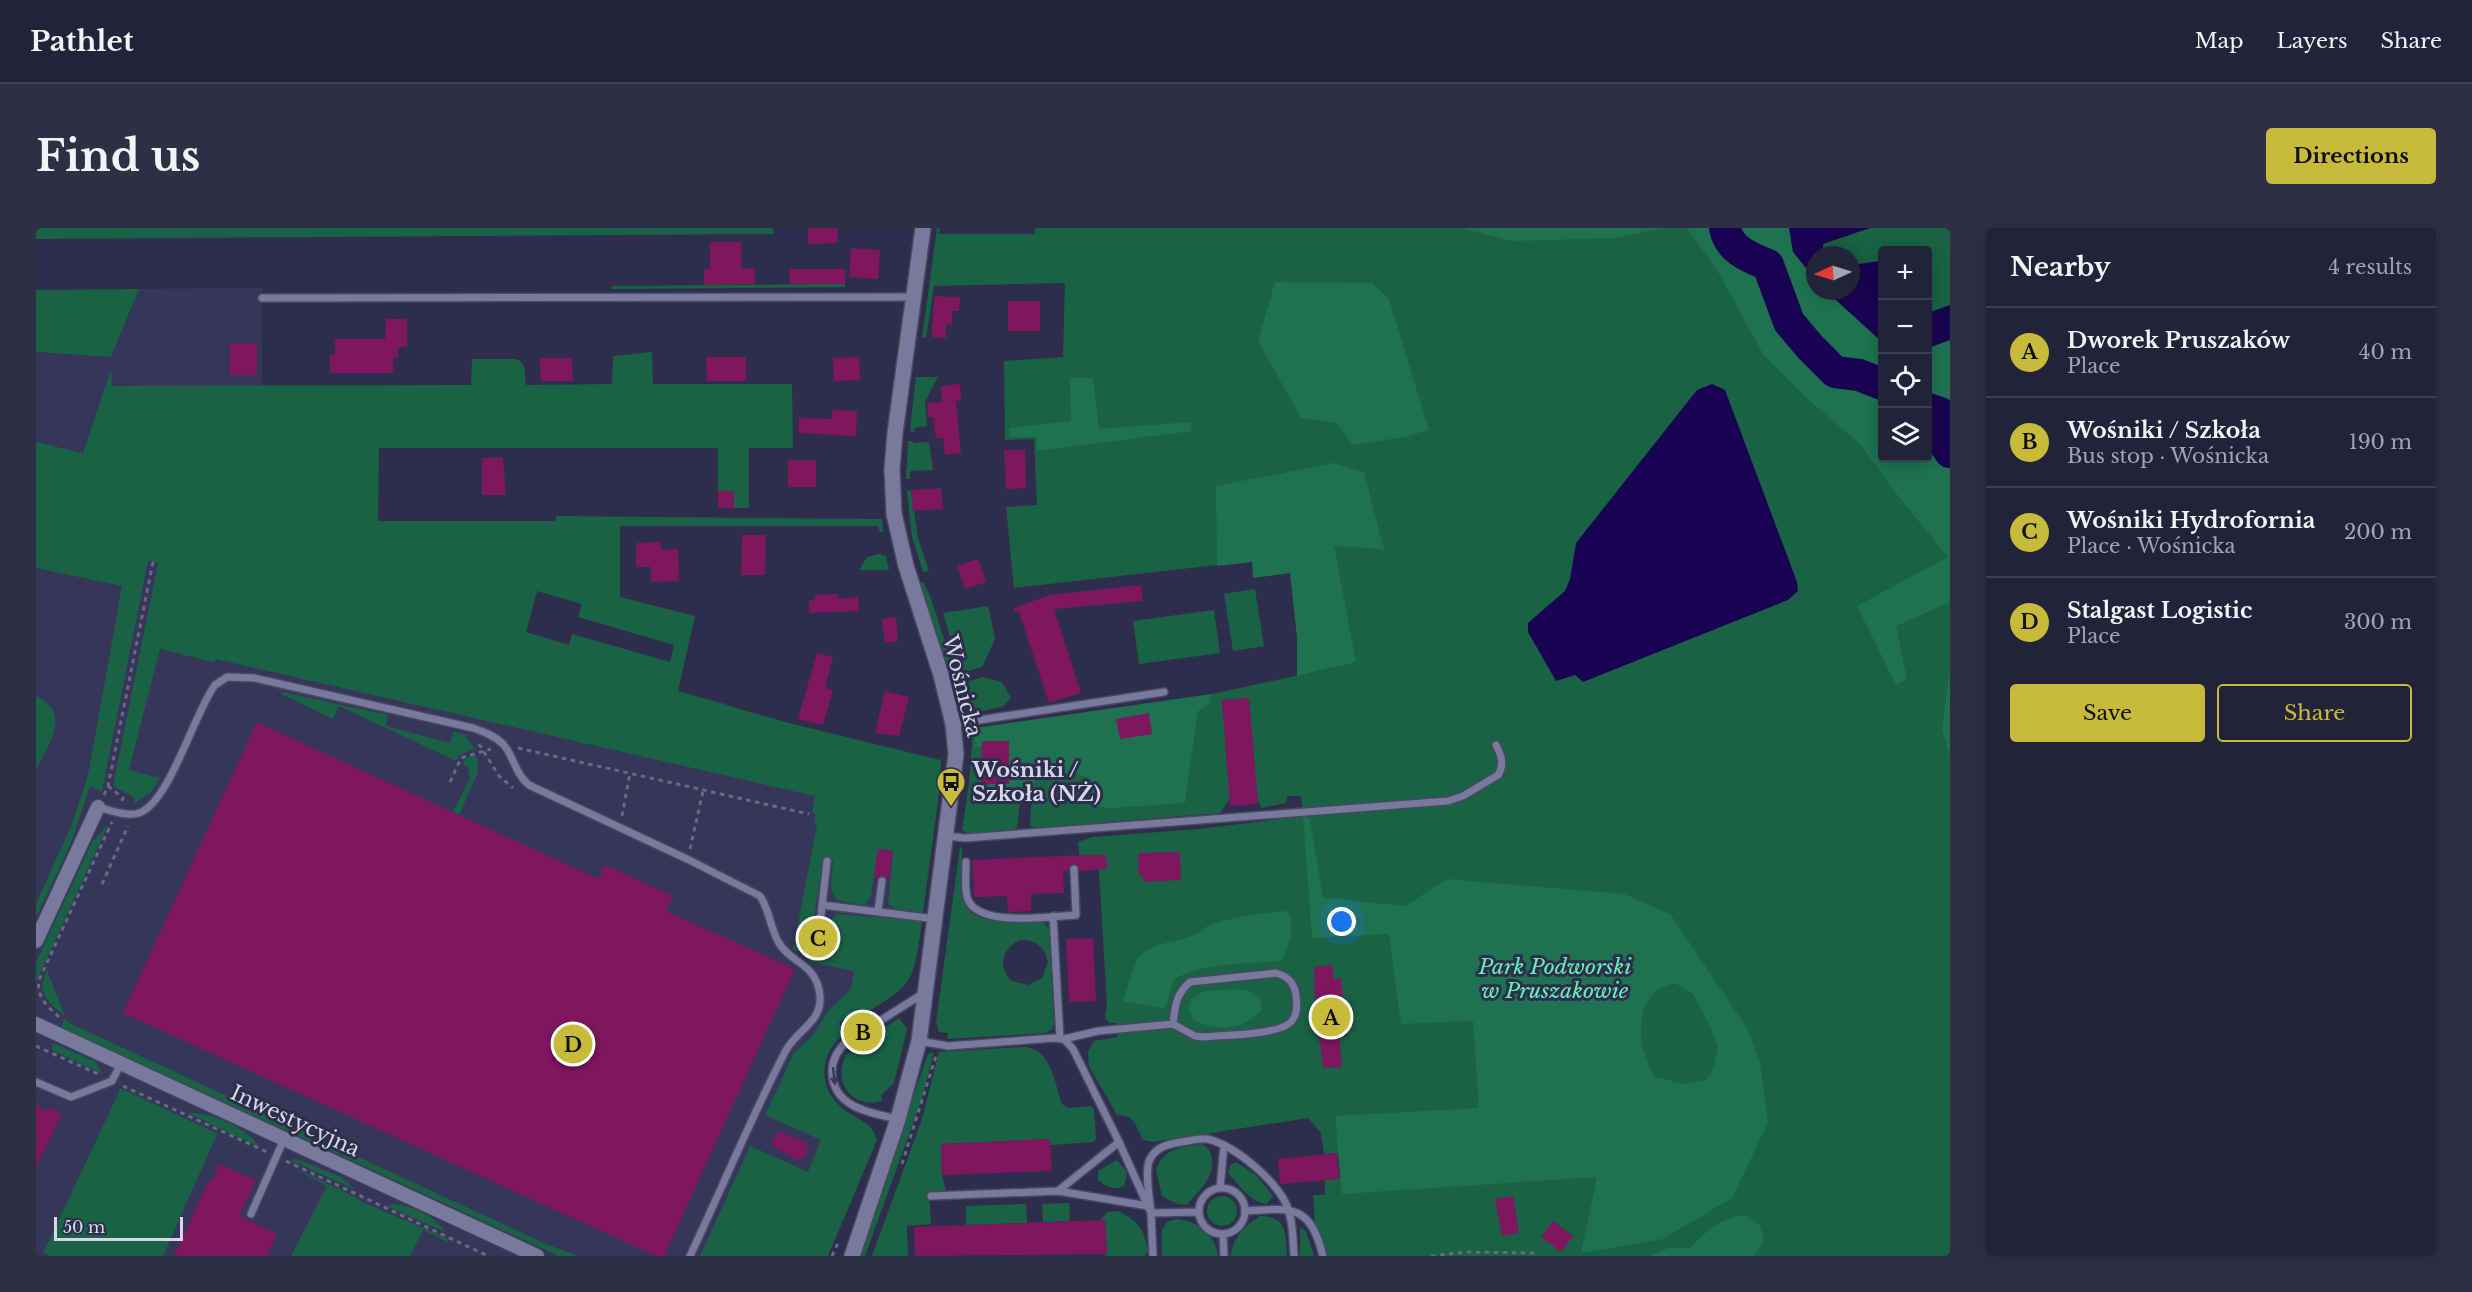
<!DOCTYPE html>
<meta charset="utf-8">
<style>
body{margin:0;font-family:"Libre Baskerville",serif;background:#2e2f44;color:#f1f3f6}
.controls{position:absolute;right:18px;top:18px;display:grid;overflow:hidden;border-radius:6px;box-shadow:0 3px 15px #0003}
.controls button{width:54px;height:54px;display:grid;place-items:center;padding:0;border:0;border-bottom:2px solid #3f3f53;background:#222239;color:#f1f3f6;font:30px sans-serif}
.compass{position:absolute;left:1770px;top:18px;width:54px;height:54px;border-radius:50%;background:#222239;box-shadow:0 3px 15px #0003;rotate:266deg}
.scale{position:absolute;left:18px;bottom:15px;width:129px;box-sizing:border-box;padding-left:6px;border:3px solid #d6d7eb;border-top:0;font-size:16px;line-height:21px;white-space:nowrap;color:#d6d7eb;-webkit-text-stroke:4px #2e2e4c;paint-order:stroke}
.you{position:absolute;left:1306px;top:694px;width:21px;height:21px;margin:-15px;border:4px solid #fff;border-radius:50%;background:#1a73e8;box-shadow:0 0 0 9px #1a73e833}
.badge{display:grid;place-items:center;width:39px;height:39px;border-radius:50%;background:#c8bb3b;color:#111;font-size:20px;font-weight:700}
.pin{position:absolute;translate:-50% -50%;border:3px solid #fff;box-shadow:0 2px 6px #0006}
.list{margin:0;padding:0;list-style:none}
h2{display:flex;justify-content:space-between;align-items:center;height:78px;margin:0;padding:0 24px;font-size:26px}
h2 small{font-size:20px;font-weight:400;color:#a2a4ae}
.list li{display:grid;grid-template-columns:39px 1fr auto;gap:18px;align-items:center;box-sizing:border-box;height:90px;padding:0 24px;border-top:2px solid #3f3f53}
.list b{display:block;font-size:22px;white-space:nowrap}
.list p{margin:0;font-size:20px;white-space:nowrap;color:#a2a4ae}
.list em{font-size:20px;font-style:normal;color:#a2a4ae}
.actions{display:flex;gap:12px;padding:18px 24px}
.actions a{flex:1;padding:14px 0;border:2px solid #c8bb3b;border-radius:6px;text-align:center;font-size:21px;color:#c8bb3b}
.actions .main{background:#c8bb3b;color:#111}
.icon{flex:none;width:33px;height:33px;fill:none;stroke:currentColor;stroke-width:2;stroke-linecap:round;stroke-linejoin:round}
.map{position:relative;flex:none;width:1914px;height:1028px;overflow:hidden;border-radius:6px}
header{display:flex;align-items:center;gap:36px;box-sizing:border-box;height:84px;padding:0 30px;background:#222239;border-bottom:2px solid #3f3f53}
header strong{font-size:28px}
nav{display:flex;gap:33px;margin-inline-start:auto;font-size:21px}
.intro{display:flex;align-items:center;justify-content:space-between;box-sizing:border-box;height:144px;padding:0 36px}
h1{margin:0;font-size:42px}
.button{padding:15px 27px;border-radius:6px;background:#c8bb3b;color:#111;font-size:21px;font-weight:700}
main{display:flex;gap:36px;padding:0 36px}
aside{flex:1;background:#222239;border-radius:6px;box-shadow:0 3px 15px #0003}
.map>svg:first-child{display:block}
</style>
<header>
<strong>Pathlet</strong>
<nav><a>Map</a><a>Layers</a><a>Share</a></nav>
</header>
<div class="intro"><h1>Find us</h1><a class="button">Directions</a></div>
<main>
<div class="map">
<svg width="1914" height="1028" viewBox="0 0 1914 1028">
<rect width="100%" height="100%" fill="#2e2e4c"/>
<path fill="#36365a" d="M226 60V158H75V143L47 225 0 214V124L75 129 103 61Z
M91 326 692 476 720 503 895 605 874 745 784 805 769 883 831 905 786 1028H0V340L85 357Z"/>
<path fill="#196246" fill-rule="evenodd" d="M0 0H737V6L0 11Z
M901 0H904L903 6H999V0H1914V1028H1281L1277 967H1289V952L1304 950 1302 925 1288 926 1285 905 1272 890 1117 914 1107 912C1100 898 1098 886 1081 887L1053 838 1052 824 1058 813 1081 809 1080 795H1074L1069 791 1071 776 1062 627H1049L1045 640 1042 614 1056 609 1163 601 1267 588 1265 568H1251L1250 575 1225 580 1221 570 1213 470 1186 472 1194 571 1184 585 997 600 994 597 996 567 985 566 981 599 977 602 932 606 926 602 933 556 937 501 1176 466 1296 440 1270 327 978 360 970 279 1001 277 998 211 969 212 968 133 1027 129 1029 55 898 58 890 110 886 109ZM1846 22H1892V230H1846ZM1779 27H1815V63H1779Z
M809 56V59L576 61V58Z
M103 61 75 129 0 124V62Z
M616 124 617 156H756L757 220H713V280H698V263H682V220H343L342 293H519L520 288 846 291 847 304H844L842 298H584V369L659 388 642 463 749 494 904 532 905 527 904 558 887 684 860 681 852 676 857 623 842 621 835 668 829 677 800 672 795 661 797 632 787 631 774 717 788 718 791 696 801 686 886 693C877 760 877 756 820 791L817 786 803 794 810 805C784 822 781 858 804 878 818 892 835 891 841 912L792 1028H664L714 918 772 944 785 912 729 887 758 825 777 807 792 783 815 761 818 743 774 734 775 725 757 722 781 597 778 594 780 586 776 585 779 568 180 431 177 434 124 421 93 542 124 550 115 564 98 576 99 570 77 558 122 335 112 333 66 563 54 558 35 615 0 690V676L36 596 52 547 86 358 0 340V214L47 225 75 141 76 158 435 157 436 131H479C492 134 488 147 490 157L576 156 577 128ZM501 363 546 376 542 389 638 417 634 434 536 406 533 417 490 404Z
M880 149H902L889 174 891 198 878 200V204L874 203Z
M872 213H877V215L893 214 897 242 874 243V251H870Z
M875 262 882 310 893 343 887 344 876 309 871 263Z
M843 326 850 328 853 342H823L831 329Z
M887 354 894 368 920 447 913 446 884 355Z
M1219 361 1228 418 1197 423 1188 366Z
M952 378 959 411 946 439 925 445 907 385Z
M1178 382 1184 425 1103 436 1097 393Z
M947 449 966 454 975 470 966 479 935 485 927 455Z
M246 464 352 487 350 498 414 515 418 503 429 507 439 521 423 527 420 533 303 478 297 491 245 466Z
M0 468C37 484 12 518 0 542Z
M441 527 442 544 423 587 417 584 434 550 432 539 426 535 430 530Z
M72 597 1 752 0 756V734L56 614Z
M924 619 926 621C927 635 923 665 929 676 940 699 986 694 1007 693L1013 701 1018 796 1016 801 1009 805 911 811 912 805 903 804 900 795ZM984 712C1000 711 1009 719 1012 734L1006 750 992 757 976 753C961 739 966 720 984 712Z
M11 742 29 788C11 774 0 765 11 742Z
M29 790 31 794 510 1016 542 1028H523L25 799Z
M863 790 871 801 858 855 845 867 846 873C816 882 796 853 810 827Z
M17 815 60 834 66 846 16 822Z
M988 819C1015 820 1018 853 1026 876L1032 880 1055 878 1058 882 1060 911 1057 914 1014 917V911L905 916 906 947 910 963H893L895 996 871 998 872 1028H836L886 891 903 824Z
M898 824 886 871 829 1028H822L892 826Z
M82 859 225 926 181 906 127 1028H14L7 1025 84 862Z
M152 885C173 883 213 901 223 919Z
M1166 916C1172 919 1175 924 1176 931 1179 950 1162 963 1151 977L1141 976 1126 968 1120 942C1127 920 1145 920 1166 916Z
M261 931 305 949 320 962 254 932Z
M1081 932 1091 944 1088 958C1080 963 1069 958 1062 952V943Z
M1200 934 1220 947 1237 968 1231 976C1216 976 1202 956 1192 945L1194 937Z
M248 935 322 970V972L412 1011V1014L387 1002 374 1028H255L291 958Z
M1171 983a15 15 0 1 1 30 0a15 15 0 1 1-30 0Z
M1033 975 1034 993 1007 994 1006 976Z
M358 976C375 977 401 989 409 1004L351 978Z
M990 976 991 995 930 997V978Z
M1082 983C1102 993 1108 1000 1112 1023L1109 1028H1066L1071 1026 1069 992H1065L1071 984Z
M1224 988C1251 988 1250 1006 1251 1028H1195C1196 1010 1209 998 1224 988Z
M1140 991C1162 993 1179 1006 1182 1028H1126V1002L1131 994Z
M1264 999 1270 1003 1278 1028H1264Z"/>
<path fill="#1e7252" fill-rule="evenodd" d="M1425 0H1628L1579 10 1476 13Z
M1651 0H1753L1757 24 1779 51V63H1790L1846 114V230H1892V120L1914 112V374L1860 398 1871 451 1860 457 1821 378 1912 329 1862 268 1824 216 1775 174 1727 126 1681 42Z
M1239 54 1336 55 1353 71 1393 202 1368 209 1317 217 1301 195 1265 190 1222 113Z
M1034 150H1057L1063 201 1154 194 1156 203 1007 222H1001V209H973V200L1035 193Z
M1297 235 1328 244 1348 321 1298 318 1320 434 1261 448V409L1254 345 1217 350 1216 334 1181 338 1180 258Z
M1913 446 1914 447V528L1906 502Z
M1176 466 1174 475 1162 483C1158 514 1152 544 1149 575L1075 580 1057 578 1055 551 1040 545H1000L996 567 955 566 953 556H973V513H947L946 519H939V500Z
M1267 588 1274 591 1287 670 1369 678 1411 651 1588 666 1634 686 1711 800 1724 834 1732 895 1696 970 1627 1011 1545 1025 1561 949 1306 966 1299 888 1443 880 1437 793 1365 796 1353 706 1276 710ZM1639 755 1657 766 1674 798 1682 819 1678 837 1674 848 1669 852 1647 856 1619 849C1604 824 1596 783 1621 762 1626 759 1634 757 1639 755Z
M1252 683C1260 702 1254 716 1245 733 1210 736 1169 734 1138 751L1129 781 1087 773C1092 760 1097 735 1106 726 1120 713 1142 715 1158 707 1164 705 1168 699 1174 697 1198 688 1226 685 1252 683Z
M1197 761 1214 763 1225 771 1226 781C1208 803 1183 803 1158 793L1152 781 1155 771 1166 764Z
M1711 987 1724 998 1728 1013 1718 1028H1614L1632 1020H1654C1673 1001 1683 990 1711 987Z"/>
<path fill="#1a0352" d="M1753 0H1834L1787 16 1788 27H1779V51L1757 24Z
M1844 33 1846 45V114L1790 63H1815V37Z
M1914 77V112L1892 120V85Z
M1676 156 1689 162 1761 354 1762 363 1752 372 1547 454 1539 447 1520 453 1492 404V395L1529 363 1534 351 1540 315 1661 162Z"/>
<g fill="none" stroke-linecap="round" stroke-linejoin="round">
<path stroke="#1a0352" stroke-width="32" d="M1689 0C1693 22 1713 29 1732 37L1753 94 1774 119 1799 144 1823 147 1846 156
M1892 181 1904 185 1913 205 1910 218 1914 224"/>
</g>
<path fill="#7f1660" d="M772 0H802L801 15 772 16Z
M674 14H705V40L719 41V56L668 57V41H674Z
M815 20 844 22 842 51 813 49Z
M753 41H809V56H754Z
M898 68 924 69 923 83H916V97L910 96V110L896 109Z
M972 73H1004V103H972Z
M350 91H371V119H362V130H357V145H294V127H299V111H349Z
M194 115H221V147H194Z
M670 129H710V153H671Z
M823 129 824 152 798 153 797 130Z
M504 130H536L537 153H505Z
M924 156 925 173H920L925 225 909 227 907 210H900L897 189H892L891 175 906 174 905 158Z
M796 182 821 183 820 208 762 205 763 190 796 191Z
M968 222H989L990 260 970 261Z
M467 229 470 267H446V230Z
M752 232H780V259H752Z
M905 260 907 281 877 283 875 262Z
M682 263H698V280H682Z
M706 307H730L729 347H705Z
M625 314V322L642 321 643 353 615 354V339H600V315Z
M942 331 950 354 929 361 921 338Z
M1105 357 1107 373 1018 381 1045 465 1013 475 983 384H979L978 380 1014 367Z
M802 366V371L822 369 823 383 773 385V373L779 372V367Z
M860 389 862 413 849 415 846 391Z
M781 425 797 429 789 460 797 462 787 497 762 491Z
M849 463 873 469 863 508 839 505Z
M1213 470 1222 576 1194 578 1186 472Z
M1113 485 1116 506 1084 511 1080 491Z
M221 494 562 651 569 637 637 668 630 683 759 741 628 1028H620L87 785Z
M946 513H973V556H945Z
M842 621 857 623 853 653 846 647 838 651Z
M1144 624 1145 652 1108 654 1107 648 1103 649 1102 625Z
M1049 627H1070L1071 641 1044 643 1041 636H1036L1032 643H1027L1028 665 995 666V683L972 684 971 668 938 669 936 632Z
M775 702 789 704 788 718 774 717Z
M1057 710 1060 773 1033 774 1030 711Z
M1296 737 1298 751 1305 750 1311 808H1303L1306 839 1287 840 1279 777 1278 739Z
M0 877 11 884 13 880 26 886 0 939Z
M742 903 768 913 772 921 769 929 761 932 735 917Z
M1014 911 1016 943 906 947 905 916Z
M1301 925 1303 951 1244 956 1242 931Z
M184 936 220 952 203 988 241 1006 231 1028H138L173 952 176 953Z
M1477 968 1483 1005 1466 1008 1459 971Z
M1069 992 1071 1026 879 1028 878 999Z
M1517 993 1537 1008 1525 1024 1505 1009Z"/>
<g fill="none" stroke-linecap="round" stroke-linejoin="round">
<g stroke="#494861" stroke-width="10">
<path id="lane" d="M226 70 877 69
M917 496 1128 464
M62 579C74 582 91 589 103 585 134 574 158 485 179 457L191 449 218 450 437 500C448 504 459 508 467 516 478 528 479 546 493 557L651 631 724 668C734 683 734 700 743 715 754 735 781 735 784 768 786 795 760 802 749 824 715 890 686 960 654 1028
M911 608 929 610 1412 573 1427 568 1462 547C1469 536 1465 527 1460 517
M930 634C930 645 928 662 932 672 945 700 1015 688 1040 687L1038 641
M786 677 900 691
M842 683 846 653
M1017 688 1024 811
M784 697 791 633
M1028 811 1062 803 1137 796 1159 808 1168 809C1187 807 1243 807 1255 794 1262 786 1261 777 1260 767 1258 754 1252 749 1240 745L1154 754C1140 766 1139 778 1137 796
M883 813 912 818 1018 810 1028 811 1037 821 1083 914 1115 985 1117 1028
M0 854 35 869 76 853 85 835
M862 891C835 885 797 880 796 844 796 832 801 824 809 815L888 765
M1184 960 1188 917
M1163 983a23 23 0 1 1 46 0a23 23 0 1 1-46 0Z
M1022 963 1112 978
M895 968 1022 963 1083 914
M1209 983C1256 980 1274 976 1287 1028
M1163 984 1115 985C1114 972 1108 942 1114 931 1120 919 1132 916 1145 914 1153 913 1164 910 1172 911 1199 918 1240 952 1251 978 1257 994 1257 1011 1258 1028
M215 986 248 911
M1187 1006 1188 1028"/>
</g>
<g stroke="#494861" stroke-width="16">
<path id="street" d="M0 713 62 579
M0 796 501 1028"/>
</g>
<g stroke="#494861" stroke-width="18">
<path id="secondary" d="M816 1028 862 891 883 813 920 526 917 496 905 447 870 338 858 286 856 241 859 205 887 0"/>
</g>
<path stroke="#696983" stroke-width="3" stroke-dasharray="4.5 4.5" stroke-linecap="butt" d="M443 516 463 548 477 560
M482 520 773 586
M414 554 425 530 455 521
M72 558 87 570 85 575
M68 567 72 558 117 334
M586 588 594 545
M654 621 667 563
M66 656 92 598
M23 789C12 779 0 769 3 752L76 594
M0 818 62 846
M87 858 231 924
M250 933 452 1028
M866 936 900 828
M796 1028 803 1013
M1395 1028 1431 1024 1501 1025"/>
<use href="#lane" stroke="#78799c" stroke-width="7"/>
<use href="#street" stroke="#78799c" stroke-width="14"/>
<use href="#secondary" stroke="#78799c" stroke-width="15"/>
</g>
<defs><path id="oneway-solid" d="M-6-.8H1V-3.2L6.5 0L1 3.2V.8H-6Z" transform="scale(1.5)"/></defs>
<use fill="#393958" href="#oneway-solid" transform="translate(798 848) rotate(83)"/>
<defs>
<g id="bus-pin" transform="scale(1.5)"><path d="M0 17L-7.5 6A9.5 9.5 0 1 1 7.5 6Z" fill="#c8bb3b" stroke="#2e2e4c"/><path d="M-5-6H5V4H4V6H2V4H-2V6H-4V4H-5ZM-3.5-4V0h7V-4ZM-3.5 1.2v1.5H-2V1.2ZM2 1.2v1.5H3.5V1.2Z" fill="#111"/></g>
</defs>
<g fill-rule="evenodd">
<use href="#bus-pin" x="915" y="554"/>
</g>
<g text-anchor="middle" stroke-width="6" stroke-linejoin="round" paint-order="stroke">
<g font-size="21" fill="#d6d7eb" stroke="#2e2e4c">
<text transform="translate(926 458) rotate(76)" y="7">Wośnicka</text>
<text transform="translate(259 893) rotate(25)" y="7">Inwestycyjna</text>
</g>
<g font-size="21" font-weight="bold" fill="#d6d7eb" stroke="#2e2e4c" text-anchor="start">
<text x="936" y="549">Wośniki /<tspan x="936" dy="24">Szkoła (NŻ)</tspan></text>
</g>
<g font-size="21" font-style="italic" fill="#62f1b6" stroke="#2e2e4c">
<text x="1519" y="746">Park Podworski<tspan x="1519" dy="24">w Pruszakowie</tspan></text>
</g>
</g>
</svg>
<div class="controls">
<button>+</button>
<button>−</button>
<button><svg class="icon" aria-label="locate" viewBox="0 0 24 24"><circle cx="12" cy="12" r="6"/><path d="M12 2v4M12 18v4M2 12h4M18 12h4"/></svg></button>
<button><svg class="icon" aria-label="layers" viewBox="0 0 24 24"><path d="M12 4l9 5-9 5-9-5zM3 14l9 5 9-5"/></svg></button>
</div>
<svg class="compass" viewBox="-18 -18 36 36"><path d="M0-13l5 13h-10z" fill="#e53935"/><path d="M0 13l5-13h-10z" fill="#a2a4ae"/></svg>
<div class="scale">50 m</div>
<div class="you"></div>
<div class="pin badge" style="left:1295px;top:789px">A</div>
<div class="pin badge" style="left:827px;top:804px">B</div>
<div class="pin badge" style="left:782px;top:710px">C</div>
<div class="pin badge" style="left:537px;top:816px">D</div>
</div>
<aside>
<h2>Nearby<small>4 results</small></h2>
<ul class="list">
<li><span class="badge">A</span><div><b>Dworek Pruszaków</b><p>Place</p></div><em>40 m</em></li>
<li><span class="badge">B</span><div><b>Wośniki / Szkoła</b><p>Bus stop · Wośnicka</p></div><em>190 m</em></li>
<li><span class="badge">C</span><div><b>Wośniki Hydrofornia</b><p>Place · Wośnicka</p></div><em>200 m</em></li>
<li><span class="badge">D</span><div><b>Stalgast Logistic</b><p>Place</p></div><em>300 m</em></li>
</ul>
<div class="actions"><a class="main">Save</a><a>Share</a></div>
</aside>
</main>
